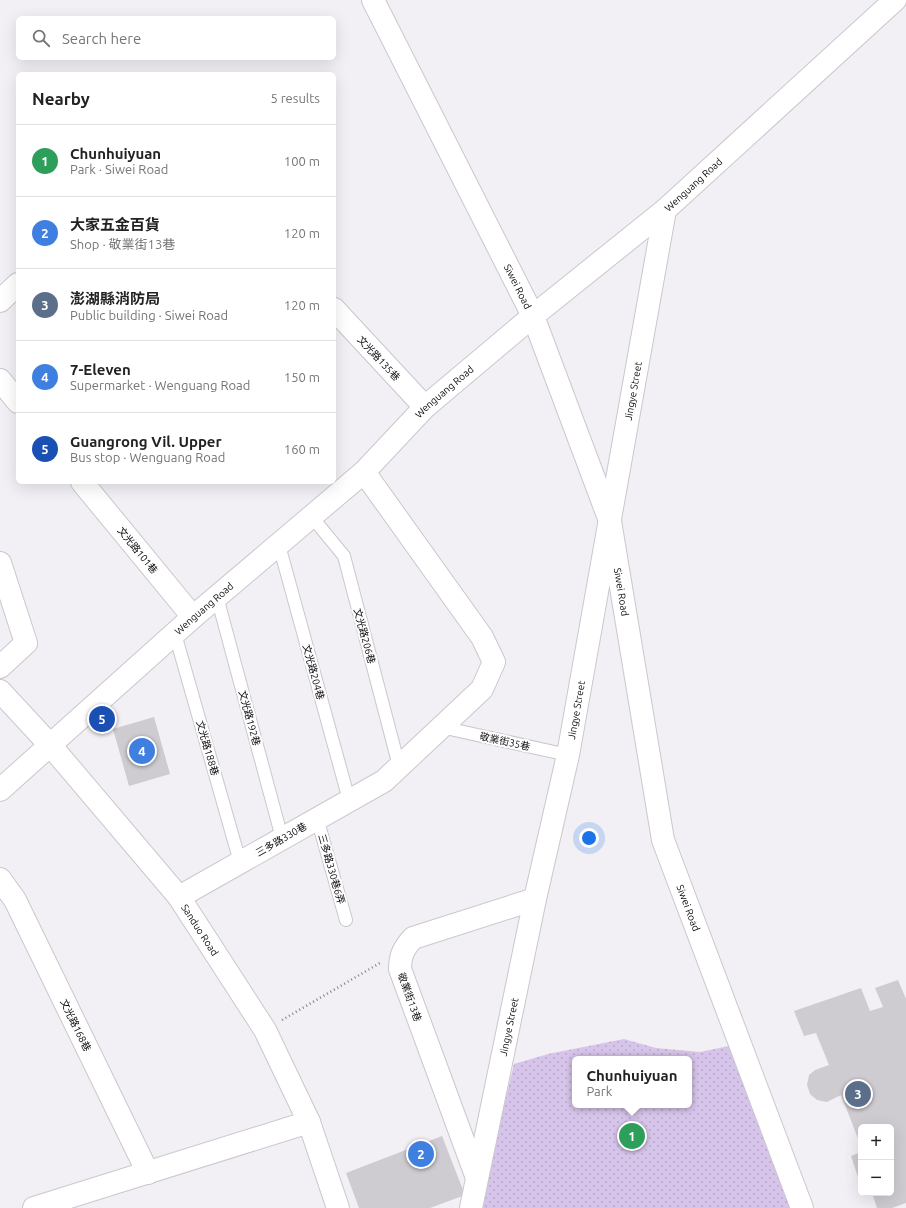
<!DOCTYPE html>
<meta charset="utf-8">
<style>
body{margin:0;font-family:Ubuntu,"Noto Sans TC",sans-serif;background:#f2f2f2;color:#222}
.controls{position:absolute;right:12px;bottom:12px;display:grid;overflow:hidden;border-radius:6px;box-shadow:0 4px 16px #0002}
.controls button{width:36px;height:36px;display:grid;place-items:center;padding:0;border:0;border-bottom:1px solid #e0e0e0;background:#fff;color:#222;font:20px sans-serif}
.you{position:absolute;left:589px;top:838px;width:14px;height:14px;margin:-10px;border:3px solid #fff;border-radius:50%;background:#1a73e8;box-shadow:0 0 0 6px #1a73e833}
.badge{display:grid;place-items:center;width:26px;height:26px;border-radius:50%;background:#b45309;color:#fff;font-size:13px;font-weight:700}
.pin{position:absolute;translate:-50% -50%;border:2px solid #fff;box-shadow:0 1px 4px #0006}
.popup{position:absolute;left:572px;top:1056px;width:120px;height:52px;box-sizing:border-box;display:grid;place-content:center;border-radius:6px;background:#fff;filter:drop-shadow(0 1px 3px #0005);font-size:13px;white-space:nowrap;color:#767676}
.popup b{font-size:15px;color:#222}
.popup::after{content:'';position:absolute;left:50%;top:100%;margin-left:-8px;border:8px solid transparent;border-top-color:#fff}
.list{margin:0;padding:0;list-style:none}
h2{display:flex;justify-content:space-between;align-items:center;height:52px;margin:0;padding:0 16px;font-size:17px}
h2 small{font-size:13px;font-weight:400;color:#767676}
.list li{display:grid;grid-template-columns:26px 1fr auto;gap:12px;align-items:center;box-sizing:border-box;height:72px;padding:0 16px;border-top:1px solid #e0e0e0}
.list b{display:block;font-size:15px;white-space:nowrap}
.list p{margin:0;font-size:13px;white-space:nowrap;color:#767676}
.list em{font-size:13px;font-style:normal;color:#767676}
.icon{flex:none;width:22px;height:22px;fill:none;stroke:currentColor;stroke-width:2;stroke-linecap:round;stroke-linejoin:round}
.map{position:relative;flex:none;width:906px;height:1208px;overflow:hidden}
.search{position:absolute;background:#fff;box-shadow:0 4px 16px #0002;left:16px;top:16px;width:320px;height:44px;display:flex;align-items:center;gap:10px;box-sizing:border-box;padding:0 14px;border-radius:6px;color:#767676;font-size:15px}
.panel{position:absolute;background:#fff;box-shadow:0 4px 16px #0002;left:16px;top:72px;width:320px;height:412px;border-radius:6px}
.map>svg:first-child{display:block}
</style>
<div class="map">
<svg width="906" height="1208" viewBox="0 0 906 1208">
<defs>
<pattern id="green-dots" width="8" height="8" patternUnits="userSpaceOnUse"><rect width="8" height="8" fill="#d7c4ea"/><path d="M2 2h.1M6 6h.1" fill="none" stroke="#b7a7c8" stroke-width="1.8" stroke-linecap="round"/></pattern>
</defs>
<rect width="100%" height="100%" fill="#f2eff5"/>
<path fill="url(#green-dots)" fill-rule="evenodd" d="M624 1039 656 1048 700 1052 734 1045 794 1208H479L514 1064 548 1054ZM575 1059H689V1105H575Z"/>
<path fill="#cecbd1" d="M154 717 170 774 129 786 113 729Z
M898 980 906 999V1203L892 1208H877L872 1193H891V1127H861V1146L841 1095 827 1102 817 1100 810 1094 807 1085 809 1075 815 1070 829 1065 816 1033 804 1036 794 1011 861 988 870 1011 883 1007 875 988Z
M442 1136 465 1195 430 1208H359L346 1173Z
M861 1152V1186L851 1156Z"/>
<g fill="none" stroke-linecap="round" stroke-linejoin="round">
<g stroke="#cac7cd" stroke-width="14">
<path id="service" d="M312 517 344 556 399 766
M279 545 349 800
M217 597 282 838
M175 634 240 862
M441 727 568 755
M317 818 346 920"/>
</g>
<g stroke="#cac7cd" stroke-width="24">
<g id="minor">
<path id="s1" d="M373 0 533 316 610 521 663 840 802 1208"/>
<path d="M0 301 18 284"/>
<path d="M334 309 425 407"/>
<path d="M0 380 18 402"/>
<path d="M82 482 193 617"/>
<path d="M0 563 26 643 0 667"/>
<path d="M0 879 15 900 148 1173"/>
<path d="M179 897 384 781 482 689 494 662 482 637 364 472"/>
<path d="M477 1178 400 969C400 955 404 948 413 938L535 899"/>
<path d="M34 1208 309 1122"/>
<path id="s2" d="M471 1208 535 899 568 755 665 210"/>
</g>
</g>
<g stroke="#cac7cd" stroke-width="24">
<g id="tertiary">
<path id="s3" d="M0 691 51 746 179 897 265 1030 309 1122 338 1208"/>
<path id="s4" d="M0 790 193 617 364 472 425 407 533 316 665 210 895 0"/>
</g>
</g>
<path stroke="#817f83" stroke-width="2.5" stroke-dasharray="1 3" stroke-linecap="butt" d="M282 1020 380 963"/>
<use href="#service" stroke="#fff" stroke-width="12"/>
<use href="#minor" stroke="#fff" stroke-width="22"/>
<use href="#tertiary" stroke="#fff" stroke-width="22"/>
</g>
<g text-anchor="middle" stroke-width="4" stroke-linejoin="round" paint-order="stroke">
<g font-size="10" fill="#0c0b0d" stroke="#fefeff">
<text dy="4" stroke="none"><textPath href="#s4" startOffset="921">Wenguang Road</textPath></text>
<text dy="4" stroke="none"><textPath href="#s1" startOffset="321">Siwei Road</textPath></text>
<text transform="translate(379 358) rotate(47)" y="4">文光路135巷</text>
<text dy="4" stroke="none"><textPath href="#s4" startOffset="597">Wenguang Road</textPath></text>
<text dy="4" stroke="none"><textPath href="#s2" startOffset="833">Jingye Street</textPath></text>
<text transform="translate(138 550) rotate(51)" y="4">文光路101巷</text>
<text dy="4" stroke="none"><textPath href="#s1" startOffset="645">Siwei Road</textPath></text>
<text dy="4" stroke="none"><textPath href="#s4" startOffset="273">Wenguang Road</textPath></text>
<text transform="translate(365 636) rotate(75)" y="4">文光路206巷</text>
<text transform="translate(314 672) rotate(75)" y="4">文光路204巷</text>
<text dy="4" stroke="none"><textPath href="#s2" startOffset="509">Jingye Street</textPath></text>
<text transform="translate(250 718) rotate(75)" y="4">文光路192巷</text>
<text transform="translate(505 741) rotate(12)" y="4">敬業街35巷</text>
<text transform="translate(208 748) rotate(74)" y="4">文光路188巷</text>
<text transform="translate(281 839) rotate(-30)" y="4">三多路330巷</text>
<text transform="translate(332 869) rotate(74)" y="4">三多路330巷6弄</text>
<text dy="4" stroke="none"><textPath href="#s1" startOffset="969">Siwei Road</textPath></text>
<text dy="4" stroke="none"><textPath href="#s3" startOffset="312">Sanduo Road</textPath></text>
<text transform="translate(410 997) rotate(70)" y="4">敬業街13巷</text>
<text transform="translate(76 1025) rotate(64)" y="4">文光路168巷</text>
<text dy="4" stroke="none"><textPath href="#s2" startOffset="185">Jingye Street</textPath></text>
</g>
</g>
</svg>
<div class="controls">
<button>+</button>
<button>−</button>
</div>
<div class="you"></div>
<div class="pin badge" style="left:632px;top:1136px;background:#2e9e5b">1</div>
<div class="popup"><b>Chunhuiyuan</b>Park</div>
<div class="pin badge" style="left:421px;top:1154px;background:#3f7fe0">2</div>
<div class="pin badge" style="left:858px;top:1094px;background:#5c6f8a">3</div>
<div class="pin badge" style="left:142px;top:751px;background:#3f7fe0">4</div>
<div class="pin badge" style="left:102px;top:719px;background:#1a4fb4">5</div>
<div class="search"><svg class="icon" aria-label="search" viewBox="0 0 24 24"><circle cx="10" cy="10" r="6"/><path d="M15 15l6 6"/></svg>Search here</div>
<section class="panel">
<h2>Nearby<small>5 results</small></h2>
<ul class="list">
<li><span class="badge" style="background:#2e9e5b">1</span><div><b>Chunhuiyuan</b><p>Park · Siwei Road</p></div><em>100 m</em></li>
<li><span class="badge" style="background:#3f7fe0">2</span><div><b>大家五金百貨</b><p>Shop · 敬業街13巷</p></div><em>120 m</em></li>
<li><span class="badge" style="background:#5c6f8a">3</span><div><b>澎湖縣消防局</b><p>Public building · Siwei Road</p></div><em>120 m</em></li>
<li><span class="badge" style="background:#3f7fe0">4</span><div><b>7-Eleven</b><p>Supermarket · Wenguang Road</p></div><em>150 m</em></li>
<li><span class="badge" style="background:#1a4fb4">5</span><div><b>Guangrong Vil. Upper</b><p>Bus stop · Wenguang Road</p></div><em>160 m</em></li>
</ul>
</section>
</div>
